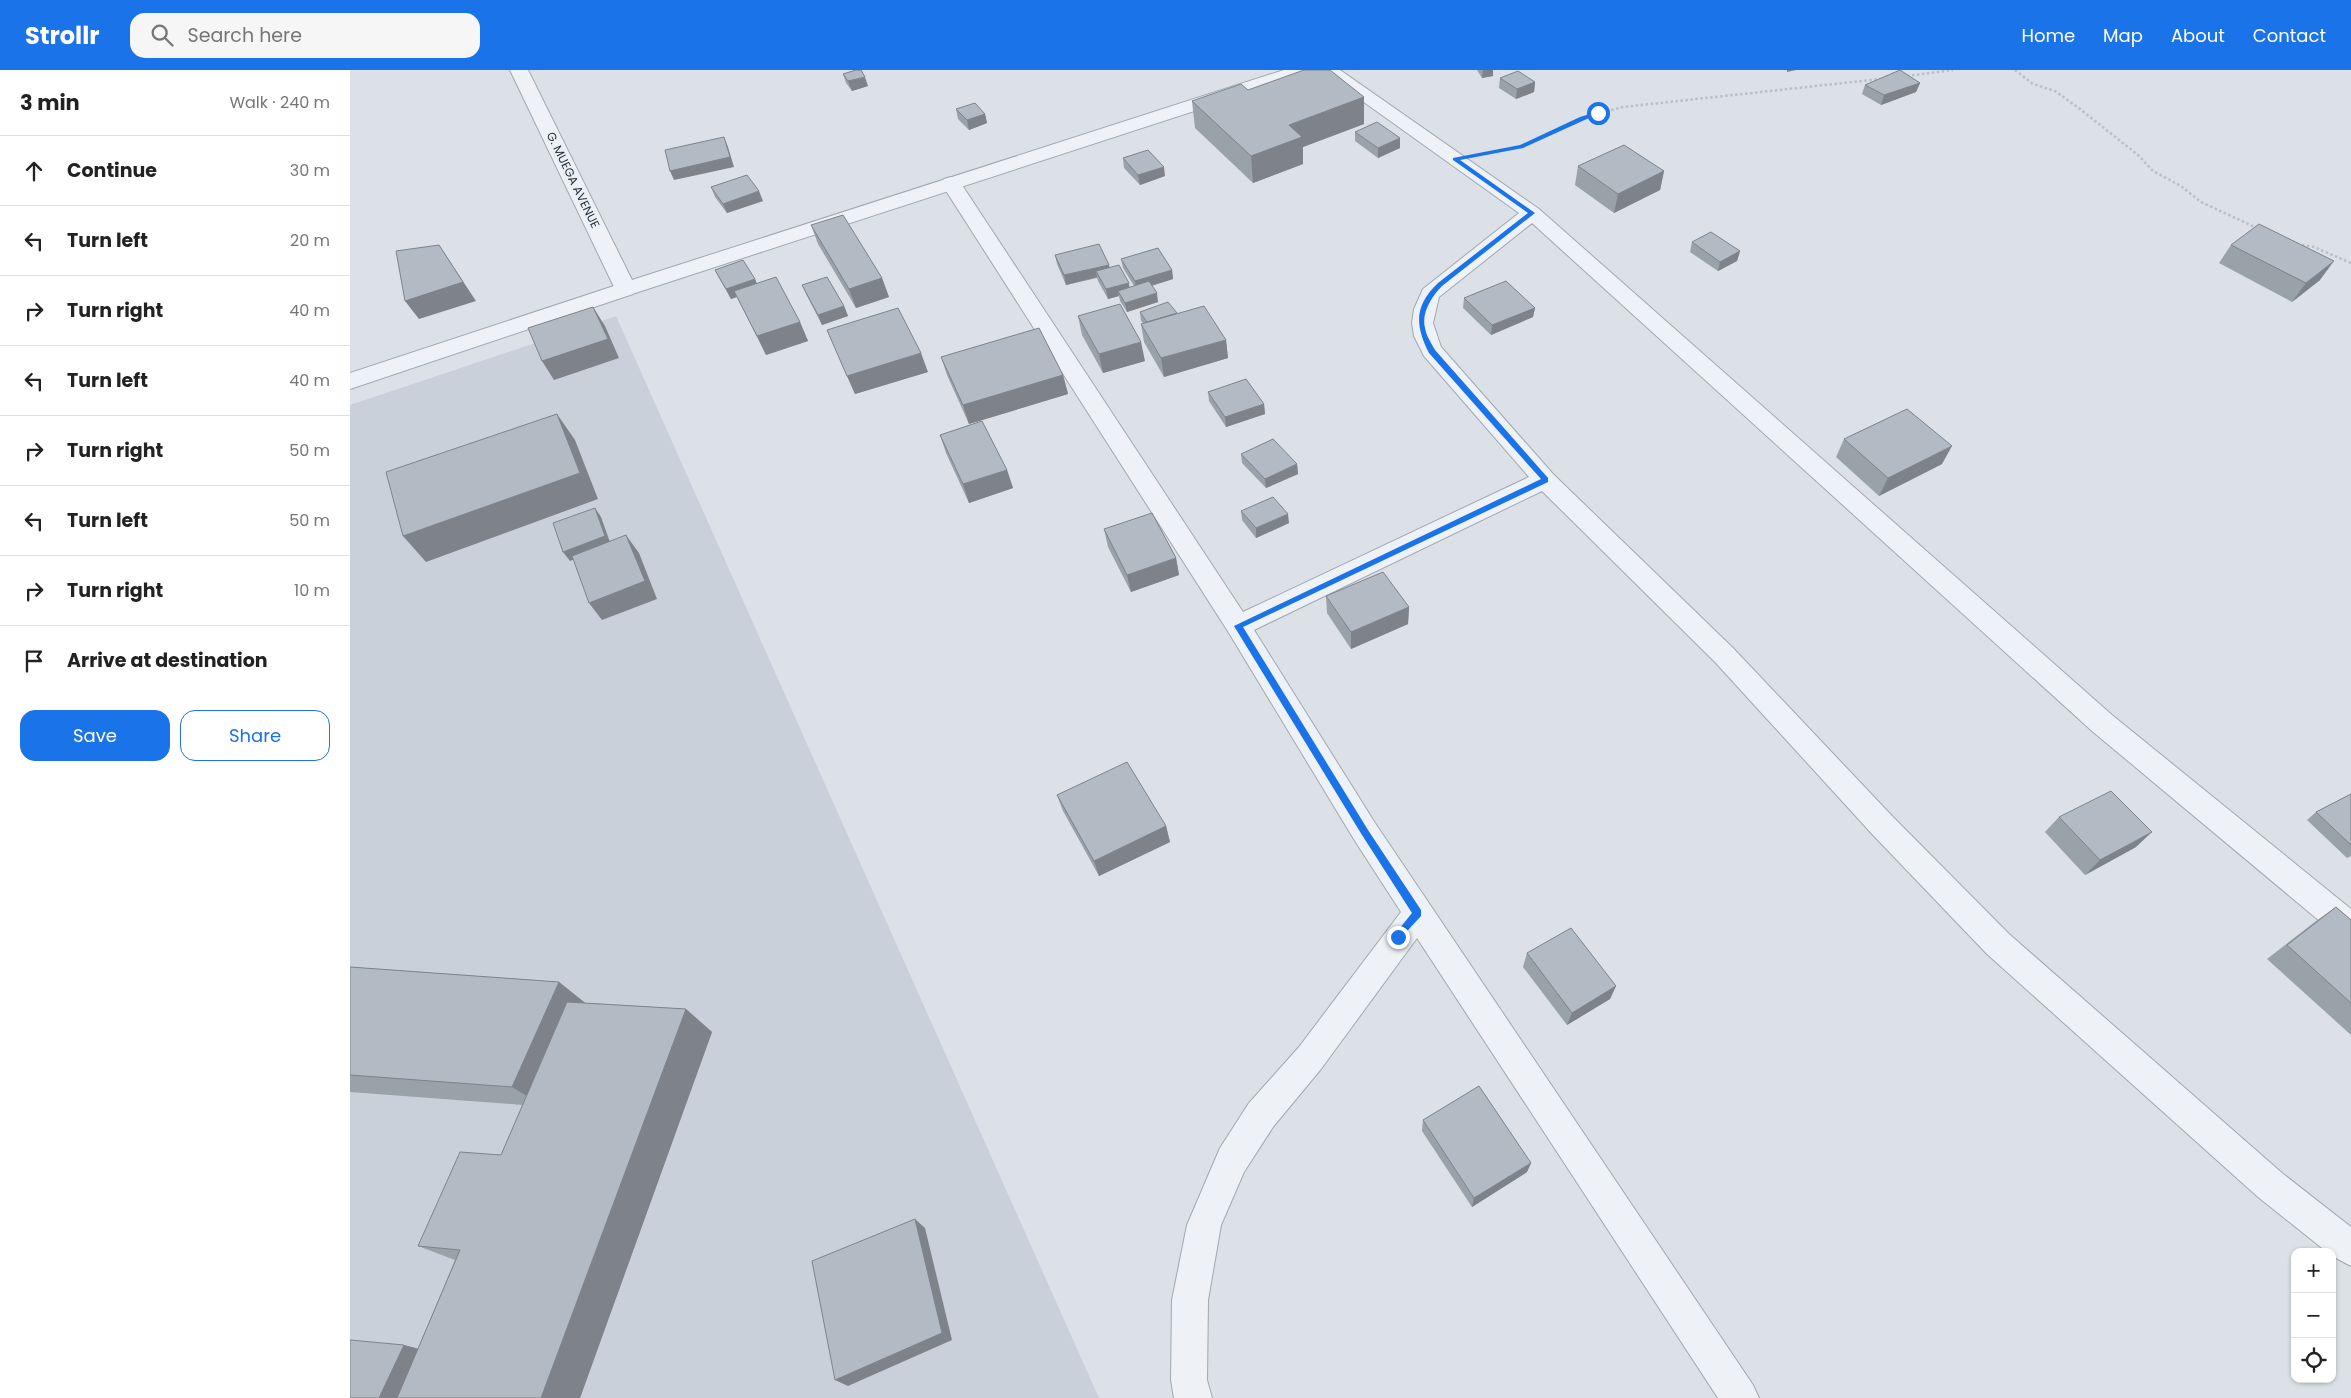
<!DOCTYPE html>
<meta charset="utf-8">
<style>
body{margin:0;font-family:Poppins,sans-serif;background:#f6f6f6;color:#222}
.controls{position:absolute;right:15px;bottom:15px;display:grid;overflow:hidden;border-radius:10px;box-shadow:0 1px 4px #0004}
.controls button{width:45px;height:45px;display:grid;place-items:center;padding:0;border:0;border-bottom:1px solid #e0e0e0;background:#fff;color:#222;font:25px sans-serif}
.stop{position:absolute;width:15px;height:15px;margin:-11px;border:4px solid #1a73e8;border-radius:50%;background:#fff}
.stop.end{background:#1a73e8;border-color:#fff;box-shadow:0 1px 5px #0008}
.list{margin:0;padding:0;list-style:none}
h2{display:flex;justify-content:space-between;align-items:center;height:65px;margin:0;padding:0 20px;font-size:21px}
h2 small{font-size:16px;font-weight:400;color:#767676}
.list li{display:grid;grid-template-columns:32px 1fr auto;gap:15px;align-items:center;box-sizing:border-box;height:70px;padding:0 20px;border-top:1px solid #e0e0e0}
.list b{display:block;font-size:19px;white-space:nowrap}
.list em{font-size:16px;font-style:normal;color:#767676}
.actions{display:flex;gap:10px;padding:15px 20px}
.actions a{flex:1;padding:11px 0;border:1px solid #1a73e8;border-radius:15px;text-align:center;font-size:18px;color:#1a73e8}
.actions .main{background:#1a73e8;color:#fff}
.icon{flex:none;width:28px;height:28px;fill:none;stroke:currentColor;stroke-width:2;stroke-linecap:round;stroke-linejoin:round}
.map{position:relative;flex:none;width:2001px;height:1328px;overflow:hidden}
header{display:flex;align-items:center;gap:30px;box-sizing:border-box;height:70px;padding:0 25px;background:#1a73e8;color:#fff}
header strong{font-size:24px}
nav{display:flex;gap:28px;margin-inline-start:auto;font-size:18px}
.search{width:350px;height:45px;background:#f6f6f6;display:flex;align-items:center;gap:12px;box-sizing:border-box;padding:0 18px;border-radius:15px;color:#767676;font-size:19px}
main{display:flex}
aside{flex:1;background:#fff}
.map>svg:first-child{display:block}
</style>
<header>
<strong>Strollr</strong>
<div class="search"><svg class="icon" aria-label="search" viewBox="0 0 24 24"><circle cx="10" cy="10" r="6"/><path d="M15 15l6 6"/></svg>Search here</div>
<nav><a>Home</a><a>Map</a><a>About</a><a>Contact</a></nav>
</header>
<main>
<aside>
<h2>3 min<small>Walk · 240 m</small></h2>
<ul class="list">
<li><svg class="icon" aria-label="ahead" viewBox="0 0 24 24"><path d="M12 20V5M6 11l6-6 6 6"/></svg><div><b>Continue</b></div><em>30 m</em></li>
<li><svg class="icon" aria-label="left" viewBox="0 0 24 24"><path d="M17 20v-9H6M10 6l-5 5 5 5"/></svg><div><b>Turn left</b></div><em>20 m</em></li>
<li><svg class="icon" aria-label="right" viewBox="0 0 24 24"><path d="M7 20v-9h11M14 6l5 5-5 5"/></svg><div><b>Turn right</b></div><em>40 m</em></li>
<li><svg class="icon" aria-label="left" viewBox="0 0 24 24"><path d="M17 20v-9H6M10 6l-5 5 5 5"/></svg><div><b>Turn left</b></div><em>40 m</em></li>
<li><svg class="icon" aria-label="right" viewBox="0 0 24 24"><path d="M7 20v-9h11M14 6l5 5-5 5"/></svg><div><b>Turn right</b></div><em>50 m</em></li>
<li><svg class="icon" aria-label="left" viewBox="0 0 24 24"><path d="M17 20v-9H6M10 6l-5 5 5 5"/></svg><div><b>Turn left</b></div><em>50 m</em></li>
<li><svg class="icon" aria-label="right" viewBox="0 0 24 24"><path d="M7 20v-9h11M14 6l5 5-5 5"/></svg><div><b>Turn right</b></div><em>10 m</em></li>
<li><svg class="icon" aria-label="arrive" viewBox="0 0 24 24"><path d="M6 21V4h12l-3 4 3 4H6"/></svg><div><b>Arrive at destination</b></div></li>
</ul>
<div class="actions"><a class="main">Save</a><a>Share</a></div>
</aside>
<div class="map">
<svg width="2001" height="1328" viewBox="0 0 2001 1328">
<rect width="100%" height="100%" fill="#dbe1e7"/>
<path fill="#c9d0d9" d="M266 246 749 1328H0V335Z"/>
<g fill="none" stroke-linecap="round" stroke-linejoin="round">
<g stroke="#a0a8b1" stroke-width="2">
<path id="minor" d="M969 0H990L1189 139 1762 645 2001 839V872L1990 868 1742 661 1182 153 1089 227 1083 253 1091 277 1203 404 1383 578 1543 747 1659 864 1932 1103 2001 1157V1196L1982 1186V1182H1977L1908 1127 1637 884 1523 765 1365 592 1192 421 904 560 1025 753 1403 1315 1409 1328H1368L1067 868 971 999 923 1057 894 1102 871 1155 858 1230 857 1310 862 1328H824L821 1310 822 1230 837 1155 870 1078 899 1033 949 977 1051 842 1005 771 879 563 591 113 594 109 601 107 608 109 893 542 1179 407 1074 286 1064 266 1062 253 1064 239 1073 219 1169 143Z
M276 212 283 214 287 219 283 224 0 319V303Z"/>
</g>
<g stroke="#a0a8b1" stroke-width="2">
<path id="tertiary" d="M160 0H178L282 210 934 0H961L958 4 276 226 269 224 265 219Z"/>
</g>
<path stroke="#b9bfc5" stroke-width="2.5" stroke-dasharray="2.5 2.5" stroke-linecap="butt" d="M1665 0 1683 14 1705 21 1730 39 1788 85 1803 101 1831 116 1851 132 1909 159
M1557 6 1603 0
M1154 80 1171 77 1232 48 1273 37 1530 9
M1947 174 1964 177 2001 193"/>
<use href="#minor" fill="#eef1f5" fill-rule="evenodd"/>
<use href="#tertiary" fill="#eef1f5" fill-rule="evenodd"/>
</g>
<path fill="#99a1a9" d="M1127 0H1143V6L1132 8Z
M493 4 518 16 502 21 496 13Z
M1150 8 1185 12 1184 22 1166 29 1149 18Z
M1570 13 1566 22 1531 35 1512 24 1515 15Z
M898 20 1014 27V54L953 77V94L903 113 845 58 842 31Z
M606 39 635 44 637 53 619 60 608 49Z
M1005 62 1050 78 1028 88 1005 71Z
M773 88 815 106 790 115 774 98Z
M1228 96 1314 101 1310 120 1264 143 1225 115Z
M361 117 413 131 377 143 365 127Z
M461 155 532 208 539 227 506 238 468 174Z
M1342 172 1390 181 1387 191 1368 201 1340 182Z
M1881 175 1970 210 1942 232 1869 193Z
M705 185 759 195V198L779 218 784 216 773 198 771 189 822 200 823 209 802 216 808 232 777 242 770 231 769 226 758 229 748 211 747 208 716 215 707 194Z
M365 200 405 209 407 214 450 252 458 271 416 285 387 227 381 229 370 210Z
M452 215 494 236 498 246 472 255 456 224Z
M1114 228 1185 238 1183 247 1141 265 1113 238Z
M790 242 827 244 876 270 878 288 814 307 794 272 791 254 793 253 791 251Z
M728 246 795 291 753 303 732 265Z
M477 260 578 302 505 324Z
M591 287 713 305 718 324 619 354 597 305Z
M858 322 914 334 915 344 876 357 859 331Z
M590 365 657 400 663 418 619 433 596 383Z
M1494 369 1592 394 1529 426 1486 387Z
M891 384 947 394 948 404 916 418 892 393Z
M891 441 939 453 906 468 892 450Z
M754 459 826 488 829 505 781 522 758 477Z
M976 526 1059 537 1058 554 1001 579 977 543Z
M2001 724V786L1997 788 1957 750 1966 742Z
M707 725 816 756 820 772 749 806 713 741Z
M1709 747 1786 777 1735 805 1695 762Z
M1986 837 2001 850V965L1917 889 1966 851Z
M1177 883 1266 916 1260 929 1217 955 1173 897Z
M0 897 209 912 235 933 336 939 362 962 230 1328H0L54 1275 68 1279 105 1190 68 1176 151 1085 173 1035 0 1022Z
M1073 1050 1181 1093 1177 1102 1122 1137 1072 1061Z"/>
<path fill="#7d8389" d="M1133 0H1143V6L1132 8Z
M1437 0H1446L1437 2Z
M515 7 518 16 502 21 498 11Z
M1185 12 1184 22 1166 29 1167 19Z
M1570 13 1566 22 1531 35 1534 25Z
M1014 27V54L953 77V94L903 113 901 86 939 55Z
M635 44 637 53 619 60 617 50Z
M374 67 378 77 384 97 324 110 320 101Z
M1050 68V78L1028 88V78Z
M814 97 815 106 790 115 788 105Z
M1314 101 1310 120 1264 143 1268 124Z
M409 121 413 131 377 143 373 134Z
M89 175 126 231 69 249 55 231Z
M1390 181 1387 191 1368 201 1370 192Z
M1984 191 1970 210 1942 232 1956 213Z
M759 195 761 204 746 201 747 207 716 215 714 205Z
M822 200 823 209 786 220 785 211Z
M532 208 539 227 506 238 499 219Z
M405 209 409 219 381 229 376 219Z
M779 213 780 223 768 221 769 226 758 229 756 219Z
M807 223 808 232 777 242 775 233Z
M494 236 498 246 472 255 468 245Z
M243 237 255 256 269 288 204 310 192 291Z
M1185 238 1183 247 1141 265 1142 255Z
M450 252 458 271 416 285 407 266Z
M876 270 878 288 814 307 811 288Z
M791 272 795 291 753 303 749 284Z
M571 283 578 302 505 324 497 306Z
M713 305 718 324 619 354 613 335Z
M914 334 915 344 876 357 875 347Z
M207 344 225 370 248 429 76 492 53 466Z
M1602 376 1592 394 1529 426 1538 408Z
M947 394 948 404 916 418 915 409Z
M657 400 663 418 619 433 613 414Z
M245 438 251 447 261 475 220 491 213 482Z
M938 444 939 453 906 468V458Z
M276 465 289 483 307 529 252 550 239 533Z
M826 488 829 505 781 522 777 505Z
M1059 537 1058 554 1001 579V562Z
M816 756 820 772 749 806 744 791Z
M1802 762 1786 777 1735 805 1750 790Z
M209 912 239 936 195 1037 162 1017Z
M1266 916 1260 929 1217 955 1222 943Z
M336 939 362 962 230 1328H191Z
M1181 1093 1177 1102 1122 1137 1124 1128Z
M565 1149 575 1158 602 1270 498 1316 485 1310Z
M54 1275 96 1286 77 1328H29Z"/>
<path fill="#b2bbc4" stroke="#7d8389" d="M506 0H511L515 7 498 11 493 4Z
M954 0H980L1014 27 939 55 952 67 901 86 842 31 891 14 898 20Z
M1550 0 1570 13 1534 25 1515 15Z
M1168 1 1185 12 1167 19 1150 8Z
M625 33 635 44 617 50 606 39Z
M1027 52 1050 68 1028 78 1005 62Z
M374 67 380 87 320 101 315 80Z
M1274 75 1314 101 1268 124 1228 96Z
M798 80 814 97 788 105 773 88Z
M397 105 409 121 373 134 361 117Z
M493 145 532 208 499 219 461 155Z
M1909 154 1984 191 1956 213 1881 175Z
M1361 162 1390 181 1370 192 1342 172Z
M749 174 759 195 714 205 705 185Z
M89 175 113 212 55 231 46 181Z
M808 178 822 200 785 211 771 189Z
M393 190 405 209 376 219 365 200Z
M769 195 779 213 756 219 746 201Z
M426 207 450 252 407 266 384 221Z
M477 207 494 236 468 245 452 215Z
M799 211 807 223 775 233 768 221Z
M1156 211 1185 238 1142 255 1114 228Z
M818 232 827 243 797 252 790 242Z
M770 234 791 272 749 284 728 246Z
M854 236 876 270 811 288 791 254Z
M243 237 258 269 192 291 178 258Z
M548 238 571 283 497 306 477 260Z
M689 258 713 305 613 335 591 287Z
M896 309 914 334 875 347 858 322Z
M1557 339 1602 376 1538 408 1494 369Z
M207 344 230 403 53 466 36 402Z
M632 351 657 400 613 414 590 365Z
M923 369 947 394 915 409 891 384Z
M923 427 938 444 906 458 891 441Z
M245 438 255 466 213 482 203 453Z
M802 443 826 488 777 505 754 459Z
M276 465 295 511 239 533 222 486Z
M1033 502 1059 537 1001 562 976 526Z
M777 692 816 756 744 791 707 725Z
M1761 721 1802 762 1750 790 1709 747Z
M2001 724V775L1966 742Z
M1986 837 2001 850V933L1937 875Z
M1221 858 1266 916 1222 943 1177 883Z
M0 897 209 912 162 1017 0 1005Z
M217 932 336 939 191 1328H47L110 1180 68 1176 110 1082 151 1085Z
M1129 1016 1181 1093 1124 1128 1073 1050Z
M565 1149 592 1263 485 1310 462 1191Z
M0 1270 54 1275 29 1328H0Z"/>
<path fill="#1a73e8" d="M1246 42 1250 43 1173 78 1110 90 1185 143 1092 216C1082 226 1071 243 1075 258 1076 265 1081 273 1085 280L1198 408V412L893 557 1018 760 1071 840V846L1048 871 1044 867 1045 864 1062 843 1012 765 884 556 1191 409 1079 283C1065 255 1064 236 1088 213L1178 143 1103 90V88L1170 75 1230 47Z"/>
<g text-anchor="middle" stroke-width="4.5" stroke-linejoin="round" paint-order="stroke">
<g font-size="12" fill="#24303e" stroke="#eaf0f5">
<text transform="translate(223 110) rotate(64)" y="4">G. MUEGA AVENUE</text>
</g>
</g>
</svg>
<div class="controls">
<button>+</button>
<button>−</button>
<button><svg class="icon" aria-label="locate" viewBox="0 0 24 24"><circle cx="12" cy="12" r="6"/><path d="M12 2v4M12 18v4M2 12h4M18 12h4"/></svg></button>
</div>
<div class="stop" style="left:1248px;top:43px"></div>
<div class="stop end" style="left:1048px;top:867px"></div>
</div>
</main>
